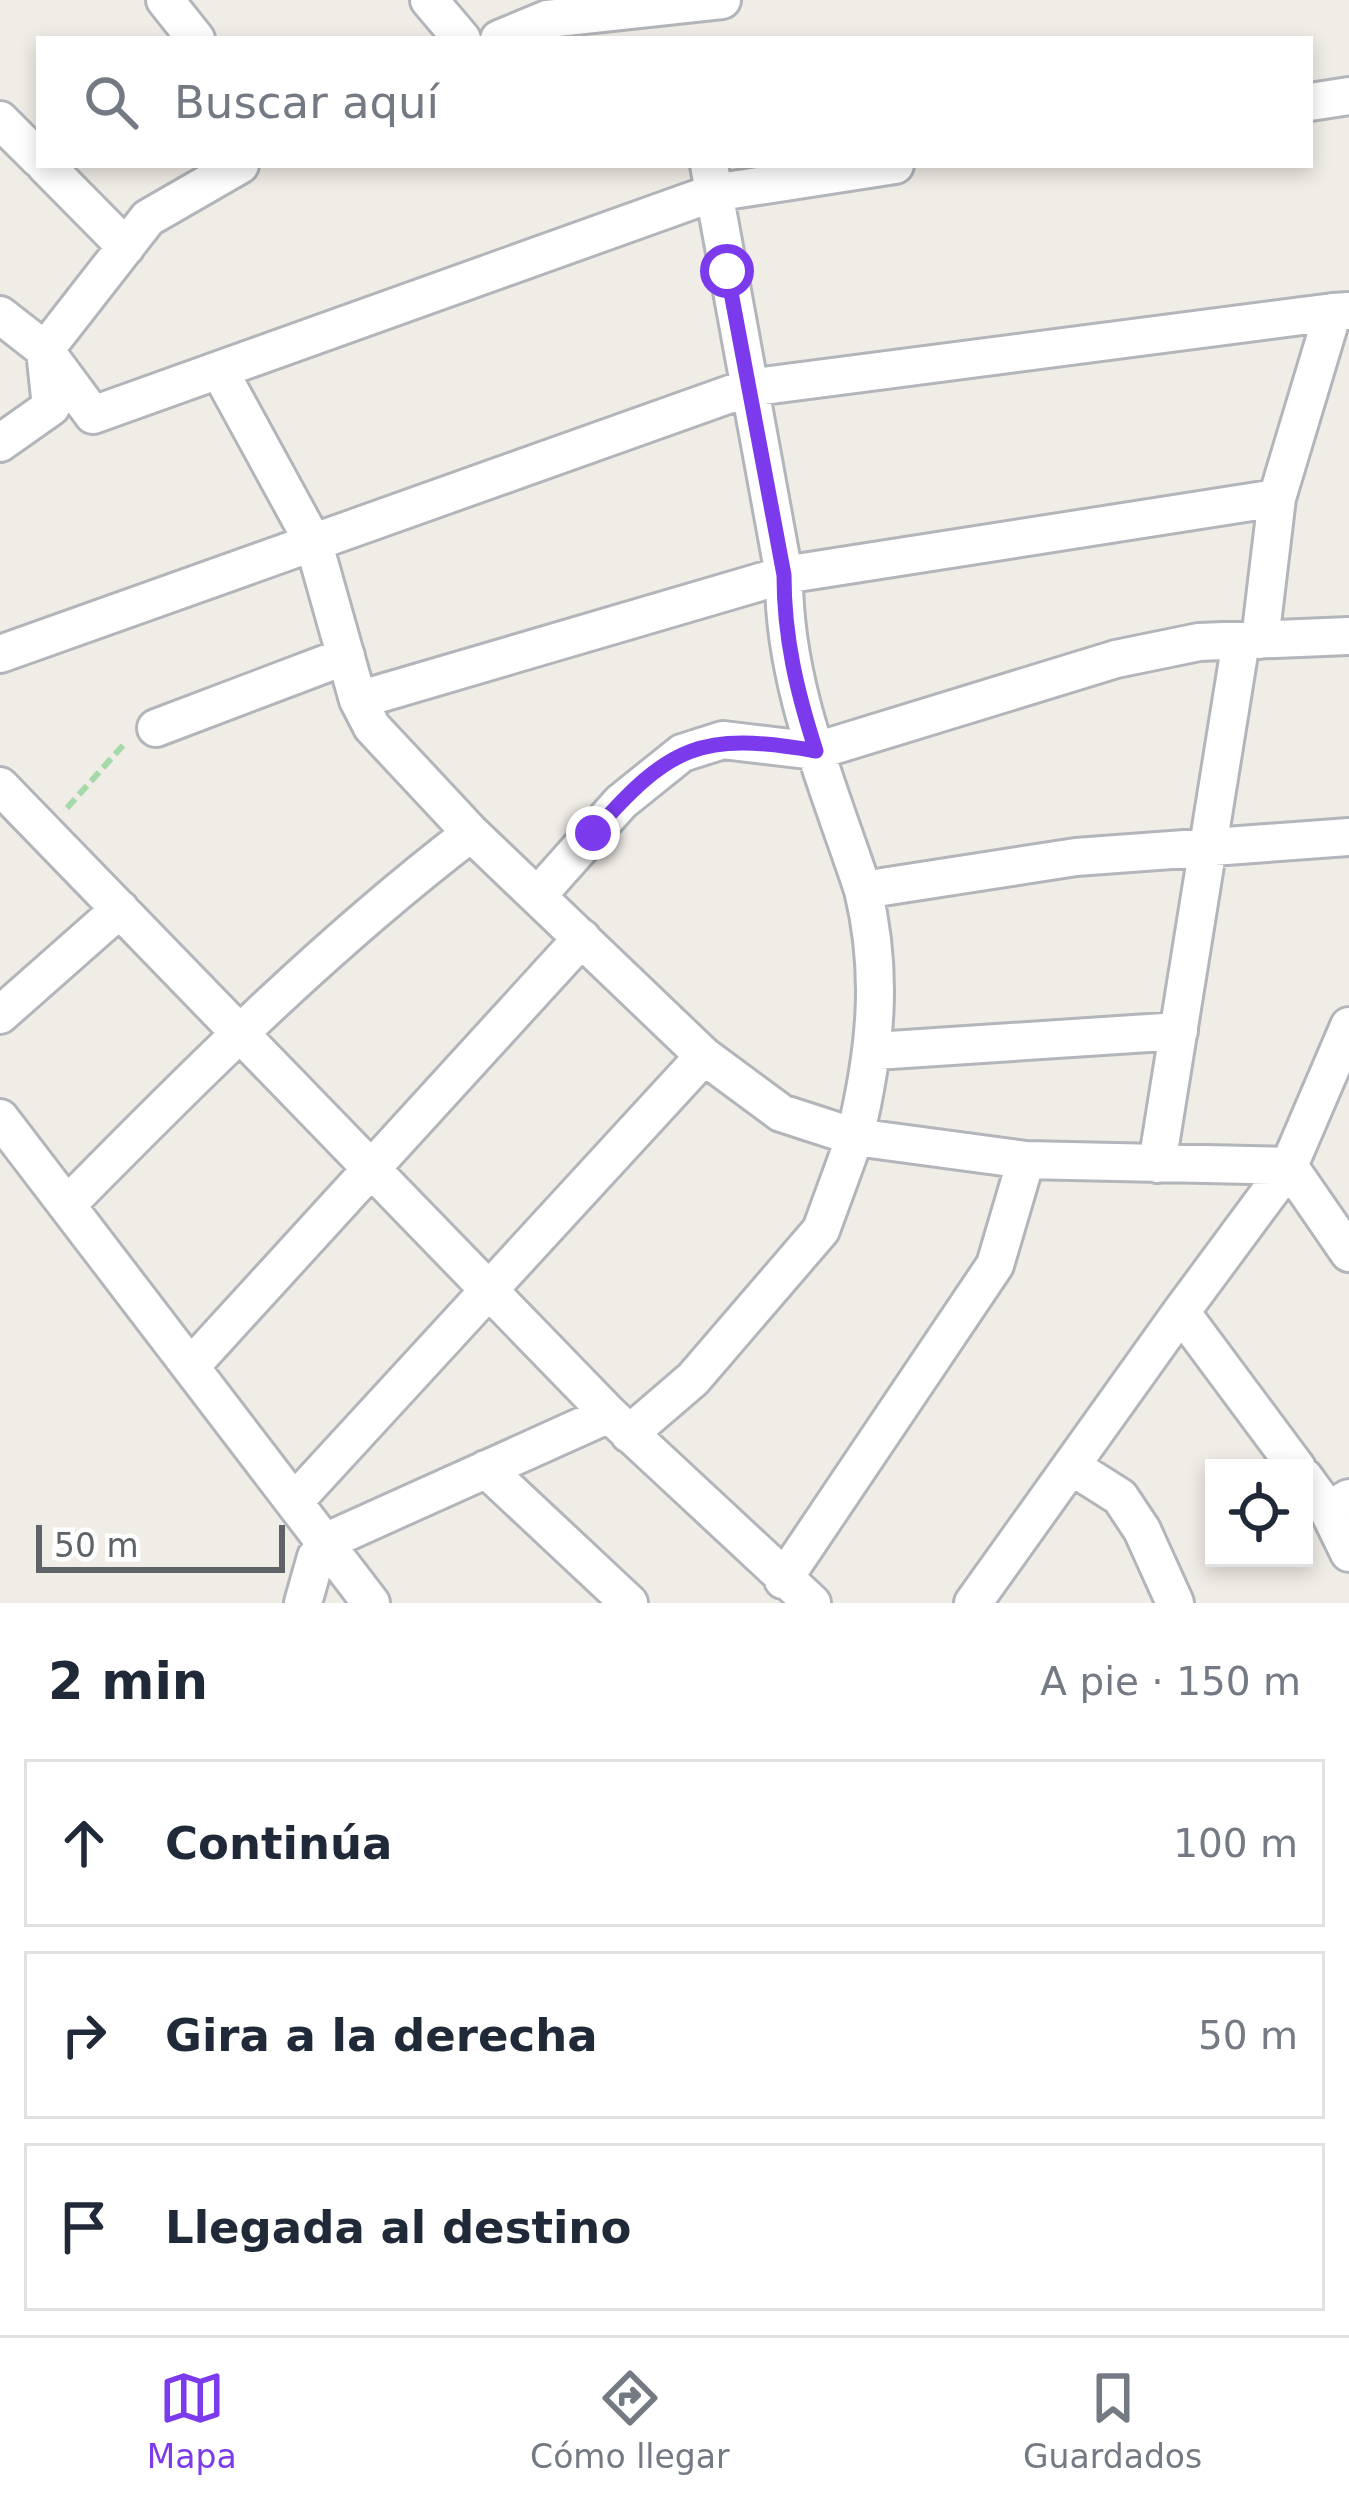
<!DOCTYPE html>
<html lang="es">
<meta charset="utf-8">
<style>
body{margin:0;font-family:"DejaVu Sans",sans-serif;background:#f6f6f7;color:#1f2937}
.controls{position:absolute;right:36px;bottom:36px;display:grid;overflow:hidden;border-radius:0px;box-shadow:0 6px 18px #0003}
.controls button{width:108px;height:108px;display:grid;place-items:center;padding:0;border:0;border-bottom:3px solid #e0e1e3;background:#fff;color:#1f2937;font:60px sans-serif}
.scale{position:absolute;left:36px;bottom:30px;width:249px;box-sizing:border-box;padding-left:12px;border:6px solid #5e6367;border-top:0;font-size:33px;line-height:42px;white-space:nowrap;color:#5e6367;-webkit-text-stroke:9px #fff;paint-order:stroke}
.stop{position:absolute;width:36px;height:36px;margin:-27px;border:9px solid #7c3aed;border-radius:50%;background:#fff}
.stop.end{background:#7c3aed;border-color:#fff;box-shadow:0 3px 12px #0008}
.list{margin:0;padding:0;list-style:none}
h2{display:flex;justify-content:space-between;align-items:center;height:156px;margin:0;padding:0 48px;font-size:51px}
h2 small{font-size:39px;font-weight:400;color:#747a83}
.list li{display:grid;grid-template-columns:78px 1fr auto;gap:36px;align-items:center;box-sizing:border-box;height:168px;margin:0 24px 24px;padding:0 24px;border:3px solid #e0e1e3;border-radius:0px}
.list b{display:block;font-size:45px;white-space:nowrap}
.list em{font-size:39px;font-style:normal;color:#747a83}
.icon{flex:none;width:66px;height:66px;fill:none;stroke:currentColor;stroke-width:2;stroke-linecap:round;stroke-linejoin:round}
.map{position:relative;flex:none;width:1349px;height:1603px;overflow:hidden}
.search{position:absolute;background:#fff;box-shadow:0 6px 18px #0003;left:36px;right:36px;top:36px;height:132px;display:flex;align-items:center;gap:30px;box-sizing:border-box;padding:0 42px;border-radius:0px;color:#747a83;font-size:45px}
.sheet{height:732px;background:#fff}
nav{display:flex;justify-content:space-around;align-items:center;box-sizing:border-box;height:168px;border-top:3px solid #e0e1e3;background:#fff;font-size:33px;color:#747a83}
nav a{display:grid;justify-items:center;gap:6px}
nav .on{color:#7c3aed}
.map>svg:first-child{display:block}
</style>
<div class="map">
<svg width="1349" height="1603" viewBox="0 0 1349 1603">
<rect width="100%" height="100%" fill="#f0ece6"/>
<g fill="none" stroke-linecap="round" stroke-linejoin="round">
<g stroke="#b2b5b9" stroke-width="42">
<path id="minor" d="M165 0 196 39
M429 0 462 39
M499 39 547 19 722 0
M1310 102 1349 96
M0 120 39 159
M45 165 126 247
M709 165 784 575C783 685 829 787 863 890
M0 315 45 350 93 415 713 193 895 165
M219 370 314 544 358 700 372 727 471 833 704 1056 781 1113 855 1137 821 1230 693 1379 629 1434
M0 443 51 407 45 350 148 218 240 165
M1260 640 1277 498 1333 312 1349 311
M0 654 747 388 1333 312
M358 700 784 575 1277 498
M156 728 346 656
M0 786 609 1414 812 1603
M1349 837 1076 857 863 890C884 976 875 1052 855 1137L1026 1160 1289 1166 1349 1253
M538 895 621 802 682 753 723 740 816 751 1116 659 1199 642 1349 636
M0 1015 120 909
M875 1051 1179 1031
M0 1118 371 1603
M1157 1164 1241 641
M69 1203C198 1072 325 945 471 833
M192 1365 582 938
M1071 1466 1120 1497 1142 1530 1175 1603
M1297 1468 1181 1312 1289 1166 1349 1026
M486 1469 629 1603
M1304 1477 1328 1510 1349 1498
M294 1502 704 1056
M1328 1510 1349 1553
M783 1580 995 1265 1026 1160
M303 1603 316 1557 334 1538 609 1414
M973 1603 1181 1312"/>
</g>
<path stroke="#a6d9a9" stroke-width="6" stroke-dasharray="12 6" stroke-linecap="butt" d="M67 808 126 742"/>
<use href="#minor" stroke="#fff" stroke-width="36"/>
</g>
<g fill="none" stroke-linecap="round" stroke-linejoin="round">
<path stroke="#7c3aed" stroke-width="15" d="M593 833C670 745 701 731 816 751 797 692 784 638 784 575L727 271"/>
</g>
</svg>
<div class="controls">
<button><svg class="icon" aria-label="locate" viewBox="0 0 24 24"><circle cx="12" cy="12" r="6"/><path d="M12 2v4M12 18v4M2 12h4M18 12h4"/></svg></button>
</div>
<div class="scale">50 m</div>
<div class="stop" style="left:727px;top:271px"></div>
<div class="stop end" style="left:593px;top:833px"></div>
<div class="search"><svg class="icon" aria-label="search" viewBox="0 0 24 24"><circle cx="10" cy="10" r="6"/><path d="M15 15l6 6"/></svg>Buscar aquí</div>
</div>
<section class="sheet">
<h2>2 min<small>A pie · 150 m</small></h2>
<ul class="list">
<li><svg class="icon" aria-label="ahead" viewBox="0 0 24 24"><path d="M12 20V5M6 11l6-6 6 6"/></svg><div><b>Continúa</b></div><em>100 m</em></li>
<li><svg class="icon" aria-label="right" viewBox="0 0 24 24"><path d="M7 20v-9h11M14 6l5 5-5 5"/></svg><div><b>Gira a la derecha</b></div><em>50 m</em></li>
<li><svg class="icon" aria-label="arrive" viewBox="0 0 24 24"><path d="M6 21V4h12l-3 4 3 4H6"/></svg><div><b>Llegada al destino</b></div></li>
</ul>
</section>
<nav>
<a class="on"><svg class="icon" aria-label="map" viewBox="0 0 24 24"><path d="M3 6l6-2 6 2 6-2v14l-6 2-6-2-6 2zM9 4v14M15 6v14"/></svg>Mapa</a>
<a><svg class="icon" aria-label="directions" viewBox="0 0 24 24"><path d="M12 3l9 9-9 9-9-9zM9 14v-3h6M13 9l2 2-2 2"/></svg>Cómo llegar</a>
<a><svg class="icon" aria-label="saved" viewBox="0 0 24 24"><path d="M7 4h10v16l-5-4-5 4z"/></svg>Guardados</a>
</nav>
